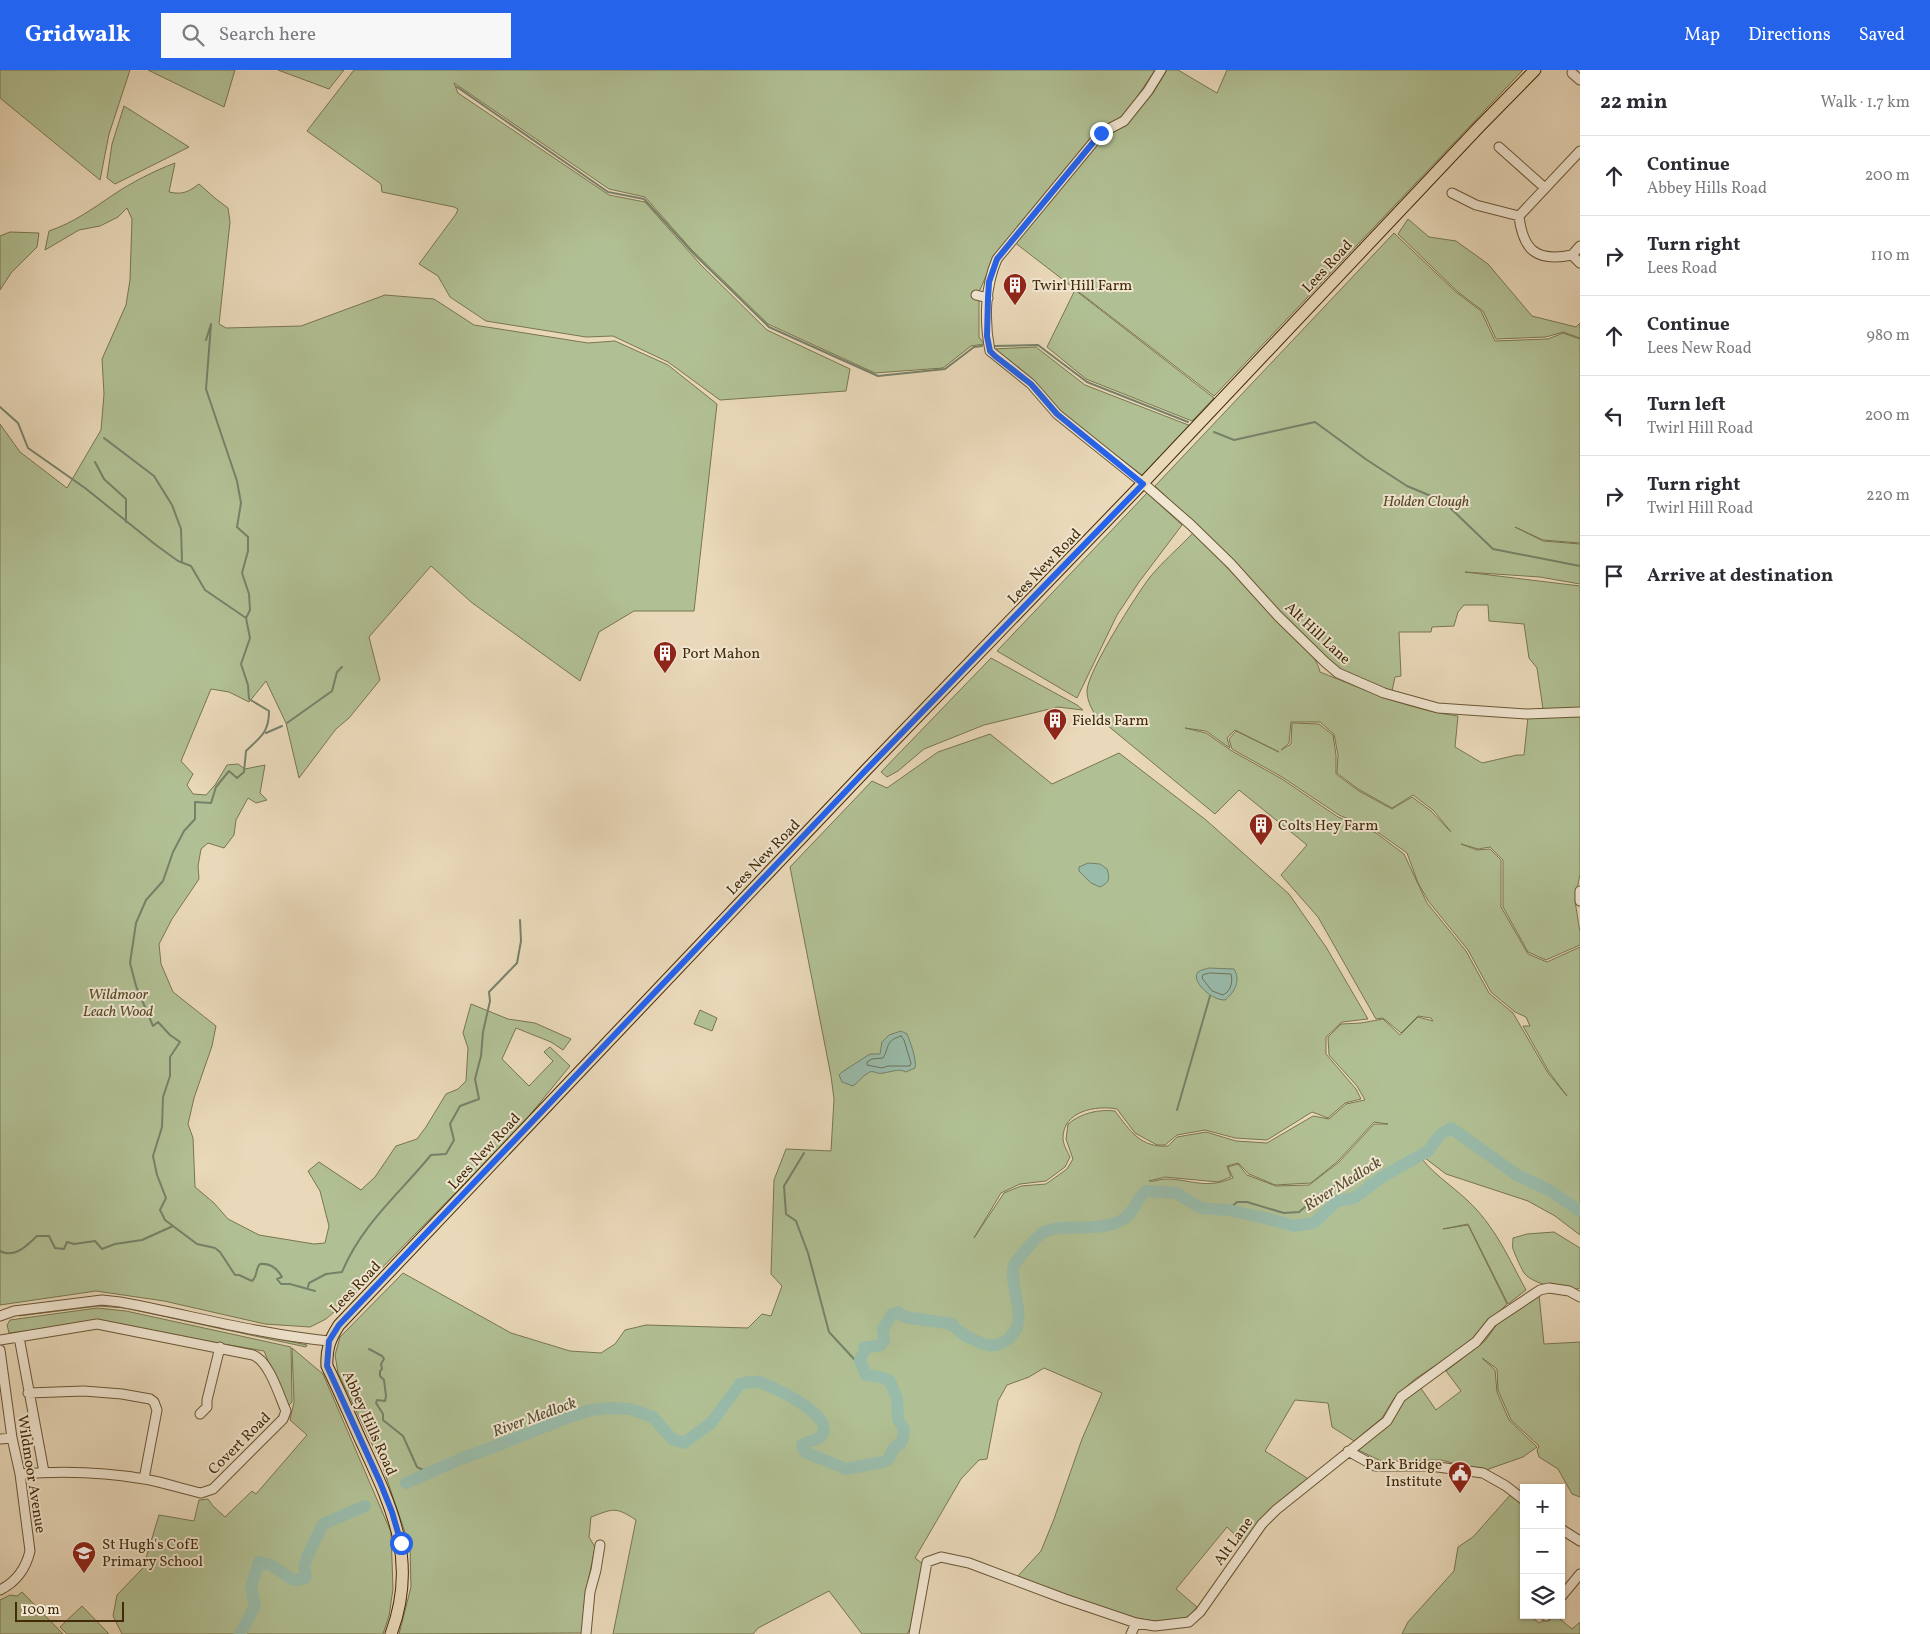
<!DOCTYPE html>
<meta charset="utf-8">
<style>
body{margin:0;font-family:Vollkorn,serif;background:#f7f7f7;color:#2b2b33}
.controls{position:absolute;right:15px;bottom:15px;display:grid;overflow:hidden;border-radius:0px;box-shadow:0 1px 4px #0004}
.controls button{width:45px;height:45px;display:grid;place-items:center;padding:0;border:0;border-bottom:1px solid #e1e1e2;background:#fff;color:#2b2b33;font:25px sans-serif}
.scale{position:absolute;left:15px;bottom:12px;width:109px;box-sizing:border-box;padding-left:5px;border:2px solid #412b08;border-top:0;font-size:14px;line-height:18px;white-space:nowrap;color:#412b08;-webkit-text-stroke:4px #f1e6d2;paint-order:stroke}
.stop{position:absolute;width:15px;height:15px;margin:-11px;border:4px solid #2563eb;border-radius:50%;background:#fff}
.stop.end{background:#2563eb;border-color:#fff;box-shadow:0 1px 5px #0008}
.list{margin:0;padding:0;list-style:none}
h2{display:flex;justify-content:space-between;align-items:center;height:65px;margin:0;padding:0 20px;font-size:21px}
h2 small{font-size:16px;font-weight:400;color:#7c7c81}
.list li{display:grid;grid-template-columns:32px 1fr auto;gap:15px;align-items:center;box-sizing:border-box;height:80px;padding:0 20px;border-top:1px solid #e1e1e2}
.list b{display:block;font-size:19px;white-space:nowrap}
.list p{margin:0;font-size:16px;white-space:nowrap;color:#7c7c81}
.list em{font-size:16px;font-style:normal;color:#7c7c81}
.icon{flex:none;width:28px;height:28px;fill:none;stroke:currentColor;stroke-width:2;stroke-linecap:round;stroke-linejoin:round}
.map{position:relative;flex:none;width:1580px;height:1564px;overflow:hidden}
header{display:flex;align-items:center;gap:30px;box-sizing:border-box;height:70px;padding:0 25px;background:#2563eb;color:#fff}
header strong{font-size:24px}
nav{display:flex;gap:28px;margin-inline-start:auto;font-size:18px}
.search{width:350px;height:45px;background:#f7f7f7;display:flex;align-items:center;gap:12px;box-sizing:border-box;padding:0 18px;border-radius:0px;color:#7c7c81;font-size:19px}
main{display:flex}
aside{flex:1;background:#fff}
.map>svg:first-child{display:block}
</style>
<header>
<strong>Gridwalk</strong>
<div class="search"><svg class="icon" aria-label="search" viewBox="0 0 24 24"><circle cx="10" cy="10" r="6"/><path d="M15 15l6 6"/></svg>Search here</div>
<nav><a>Map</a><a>Directions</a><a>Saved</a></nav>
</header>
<main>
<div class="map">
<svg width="1580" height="1564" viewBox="0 0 1580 1564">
<rect width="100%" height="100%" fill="#e9d8b9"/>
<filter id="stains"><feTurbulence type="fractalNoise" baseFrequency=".004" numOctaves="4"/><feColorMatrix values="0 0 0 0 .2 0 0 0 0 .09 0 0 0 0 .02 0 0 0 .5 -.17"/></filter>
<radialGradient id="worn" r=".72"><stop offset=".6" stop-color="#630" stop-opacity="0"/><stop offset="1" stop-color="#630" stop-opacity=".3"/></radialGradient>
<path fill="#b1c094" stroke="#79764e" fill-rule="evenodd" d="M0 0H130L109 64 100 110 0 28Z
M148 0H235L224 37Z
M278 0H344L329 19Z
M354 0H1155L1123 48 1098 61 993 190 979 222V267L984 274 971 276 943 298 875 303 768 254 691 179 645 127 609 119 454 13 458 23 609 125 645 132 701 195 767 260 850 299 846 321 720 330 668 292 613 266 586 267 486 251 450 227 438 206 419 194 456 144 458 139 454 137 382 122 381 114 307 61Z
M1167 0H1178L1217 23 1227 0H1523L1214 326 1014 172 1102 67 1124 54 1153 23Z
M124 36 189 77 115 114 107 108 112 74Z
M175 93 169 122C183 125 188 122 199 114L216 129 228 138 230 152 219 254 226 258 301 256 385 225 434 229 474 255 588 273 615 271 668 295 717 334 694 541H634L599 562 580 611 471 532 431 496 369 567 380 610 349 648 336 659 299 708 286 653 266 611 249 632 229 622 211 619 181 691 193 704 187 715 193 724 206 725 215 715 227 695 238 694 245 699 265 695 260 723 267 730 256 733 248 728 236 750 234 765 224 778 208 773 201 779 198 796 199 809 172 849 159 874 161 894 173 922 216 956 212 976 194 1028 188 1054 193 1068 195 1117 214 1133 228 1149 259 1165 314 1174 325 1173 329 1156 320 1121 308 1101 319 1092 361 1120 375 1107 396 1076 417 1069 426 1057 446 1024 458 1019 466 1011 468 978 463 963 471 934 508 949 535 953 571 969 563 980 551 972 516 958 502 989 529 1016 553 991 544 982 550 977 570 996 520 1057 366 1214 326 1249 310 1257 265 1254 164 1231 96 1221 0 1235V354L20 382 67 418 101 360 104 324 102 289 126 235 130 210 132 149 127 138 118 147 100 156 79 160 45 180 49 161C73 153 92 139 113 125 132 112 154 101 175 93Z
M1408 149 1429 167 1456 171 1488 194 1532 246 1576 257 1580 253V268L1563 262 1546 267 1496 269 1483 241 1458 222 1398 164Z
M10 162 39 163 37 177 11 203 0 220V166Z
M1394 163 1456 222 1481 241 1495 271 1548 269 1563 263 1580 269V473L1543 470 1515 457 1543 471 1580 474V514L1540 507 1465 502 1580 516V640L1543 639 1537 598 1529 588 1524 554 1489 551 1488 535H1464L1458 542 1454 556 1432 557 1431 562H1399L1401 606 1395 607 1392 621 1343 602 1321 583 1279 542 1235 492 1155 416Z
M1075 220 1214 328 1192 351 1086 309 1047 277Z
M1036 277 1085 315 1191 356 1142 405 1058 341 992 279Z
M1147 423 1182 455 1139 512 1117 545 1077 628 997 581Z
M1193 463C1222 491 1249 520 1276 550 1289 564 1316 582 1320 602 1365 620 1410 640 1458 646L1455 677 1482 693 1517 685H1524L1528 647 1580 646V804L1575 831 1580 862V875L1546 890 1528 882 1503 837V790L1490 777 1478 779 1461 774 1477 780 1490 779 1501 790V837L1528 884 1547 892 1580 877V1165L1555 1146 1528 1131 1446 1104 1417 1082C1430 1102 1450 1114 1467 1130 1495 1156 1508 1187 1526 1220L1508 1234 1468 1154 1443 1159 1468 1155 1507 1234 1469 1273 1415 1309 1395 1327 1382 1348 1354 1371 1332 1357 1328 1333 1295 1330 1265 1381 1310 1410 1265 1444 1245 1474 1227 1457 1176 1519 1197 1537C1193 1542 1189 1547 1183 1549 1148 1563 1053 1520 1018 1506L1041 1481 1054 1449 1082 1369 1102 1323 1044 1298 1029 1307 1007 1315 998 1331 987 1389 979 1390 961 1409 915 1488 923 1494 912 1555 907 1564H862L829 1521 758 1558 753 1564H613L636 1450C615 1436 613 1439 591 1447L589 1467 595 1477 586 1522 583 1563 399 1564 411 1517 410 1477 382 1395 338 1303 335 1285 340 1267 403 1203 511 1263 570 1281 601 1283 615 1274 625 1260 646 1255 748 1258 762 1244 771 1246 782 1216 771 1204 774 1110 786 1079 831 1081 834 1029 831 1006 790 797 872 711 887 718 938 682 990 664 1052 714 1119 683 1206 750 1289 824 1326 877 1368 949 1342 952 1326 967V984L1356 1019 1361 1029 1345 1033 1328 1048 1312 1042 1267 1070 1235 1068 1205 1060 1177 1065 1165 1075H1157L1135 1063 1117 1039C1096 1035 1063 1041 1063 1068 1063 1074 1067 1081 1070 1087L1065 1097 1046 1111 1020 1114 1001 1123 974 1168 1004 1123 1021 1116 1046 1114 1067 1099 1073 1089 1066 1069 1068 1054C1081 1043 1099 1039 1115 1041 1130 1061 1141 1078 1168 1076L1177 1067 1206 1062 1236 1071 1267 1073 1313 1046 1329 1049 1346 1034 1365 1030 1357 1016 1329 985 1328 967 1341 954 1361 953 1383 949 1400 965 1418 947 1433 951 1431 948 1418 946 1401 963 1383 948 1376 949 1318 847 1281 805 1307 775 1239 720 1215 744 1096 646C1091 638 1087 630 1087 621 1087 602 1137 524 1150 507 1163 491 1179 478 1193 463ZM1291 652H1320L1334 664 1338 685 1337 703 1358 719 1392 738 1413 725 1434 741 1451 762 1431 741 1412 727 1392 739 1359 721 1336 704V685L1333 665 1319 654 1292 653 1291 674 1281 680 1289 673ZM1185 658 1206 661 1230 678 1227 668 1235 660 1279 682 1236 661 1229 669 1232 679 1282 707 1339 745 1376 761 1407 783 1418 813 1429 832 1468 880 1491 922 1515 942 1526 947 1530 956H1523L1549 1002 1567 1026 1548 1003 1513 943 1489 923 1466 881 1427 833 1404 784 1376 763 1338 747 1282 709 1232 681 1206 663ZM1374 1052 1388 1054H1374L1339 1092 1309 1115 1276 1116 1247 1105 1238 1094 1228 1097 1233 1108C1204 1120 1192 1109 1165 1109 1159 1109 1155 1112 1149 1111L1165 1107 1218 1112 1231 1107 1227 1096 1238 1093 1249 1104 1275 1115 1311 1113 1338 1091Z
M991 588 1077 635 1083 640 1058 637 984 655 924 679 898 701 887 707 881 702Z
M700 940 717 948 712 961 694 954Z
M1554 1162 1580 1178V1218C1569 1223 1533 1214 1525 1204 1523 1203 1514 1182 1513 1179 1512 1176 1513 1171 1513 1168L1527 1164Z
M1539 1225 1544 1274 1580 1272V1427L1572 1424 1558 1399 1539 1387 1537 1380 1539 1376 1511 1350 1498 1320 1497 1299 1482 1288 1495 1300 1497 1322 1509 1350 1537 1377 1523 1387 1483 1401 1441 1390 1381 1391 1358 1380 1404 1327 1420 1317 1436 1340 1461 1321 1446 1301 1485 1271 1497 1254 1515 1240Z
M98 1235 125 1236 307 1275 306 1277 125 1238 98 1236 19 1246V1245Z
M97 1238 126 1241 291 1277 292 1332 287 1337 264 1281 98 1252 9 1263 7 1255 10 1250Z
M292 1278 323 1304 391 1462 393 1519 389 1546 383 1564H122L113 1546 117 1525 143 1498 159 1445 194 1451 199 1430 208 1429 213 1436 225 1447 252 1421 256 1424 307 1365 290 1350 294 1332Z
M1512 1423 1524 1432V1545H1529L1539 1553 1555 1545 1572 1559 1580 1552V1564H1402L1408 1552 1454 1501 1458 1477 1473 1467Z
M22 1522 63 1564H0V1530L10 1525 17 1526Z
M82 1536 109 1564H67L60 1557Z"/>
<path fill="#9ba" stroke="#768169" d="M1088 793 1100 794 1107 799C1110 809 1110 812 1100 817L1091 813 1079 801V797Z
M1209 898 1234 899C1241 910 1235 922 1225 930 1221 930 1217 929 1214 927 1208 925 1191 910 1198 902 1200 900 1206 899 1209 898Z
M901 961 907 964C910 971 917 990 915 998L906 1002C898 998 892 1002 883 1003 877 1005 873 999 868 1003 862 1006 859 1012 853 1016L842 1012 839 1005 842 1002 870 984H880L882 972 889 965Z"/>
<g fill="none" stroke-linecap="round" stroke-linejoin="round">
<path stroke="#6d7359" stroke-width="1" d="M1210 903 1231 904C1233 912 1231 921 1223 925L1212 921 1202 908 1203 905Z
M901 966 904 970 911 993 910 996H888L882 998 867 995V992L872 989 883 988C890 976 885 971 901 966Z"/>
<path stroke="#768169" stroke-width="2" d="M457 17 608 122 644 129 694 184 769 257 878 306 945 299 974 277 982 276
M206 270 211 254 206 319 237 411 241 433 237 457 248 467V481L242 503 249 524 250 540 246 548
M995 276 1038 275 1087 312 1188 352
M0 337 18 353 28 378 85 418 156 475 178 491 191 496 205 520 246 548 250 568 241 594 248 615 249 629 269 641C269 663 260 667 246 681L244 702 237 708 229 701 216 717 211 733 195 732V749L184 761 173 782 163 811 146 830 136 853 130 893 136 916 153 956 158 952 170 965 180 972 170 987V1006L163 1027 162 1057 153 1086 157 1105 166 1128 160 1140 165 1150 173 1156
M1214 362 1234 370 1315 352 1367 390 1407 416 1443 431 1493 479 1580 496
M104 368 154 406 172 435 181 459 182 492
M95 392 104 409 126 429V452
M287 653 332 621 337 602 342 597
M266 663 282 656
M1177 1040 1210 926
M804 1083 784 1116 786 1144 796 1151 808 1183 829 1262 854 1289 860 1290
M1228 1140 1237 1132H1247L1284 1143 1299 1142 1322 1123 1348 1108 1358 1100
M0 1181C15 1189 27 1175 37 1166H49L55 1178 64 1179 67 1172 74 1174 95 1171 102 1179 115 1174 142 1170 173 1156 197 1174 215 1178 220 1182 235 1205H239L252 1211C258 1206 255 1199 260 1194 270 1193 277 1198 282 1207L277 1209 281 1214H290L315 1221
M308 1217 309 1213 326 1204 342 1202C362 1154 399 1124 431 1085L446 1084 454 1070 450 1054 460 1036 479 1029 475 1009 481 986 483 962 490 931 489 922 517 893 521 871 520 850
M369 1279 382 1286 384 1289 381 1294 382 1299 380 1301V1306L384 1310 386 1326 385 1331 377 1330 376 1333 383 1344V1350L403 1366 417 1397 423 1400 426 1399 431 1402"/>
<path stroke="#9ba" stroke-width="12" d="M406 1413 463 1388 504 1373 567 1348 591 1340 610 1338 630 1339 653 1347 672 1369 684 1373 711 1353 740 1314C745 1313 753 1311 759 1312 772 1316 835 1345 822 1365 818 1371 808 1370 802 1375L805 1382 846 1399 883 1392 888 1390 894 1378 902 1372 904 1359 898 1349 897 1329 890 1311 880 1307 866 1305 860 1290 865 1280 864 1278 881 1275 884 1271 883 1259 892 1244 898 1242 905 1247 952 1254C957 1261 963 1264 970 1268 984 1275 994 1280 1008 1269 1011 1266 1016 1261 1017 1257 1023 1238 1009 1211 1014 1196 1016 1190 1035 1169 1041 1164 1058 1151 1097 1164 1122 1150 1134 1144 1136 1129 1146 1121L1176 1123 1201 1138 1228 1140 1265 1148 1294 1156 1314 1153 1337 1131 1354 1128 1382 1107 1428 1081 1440 1065 1451 1058 1517 1105 1549 1120 1580 1141
M240 1564 255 1536 251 1517 259 1492 271 1495 292 1509C297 1511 301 1510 306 1507L304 1497 308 1485 323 1454 365 1436"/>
<g stroke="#6b5634" stroke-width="11">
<path id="minor" d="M1161 0 1148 21 1124 51 1101 63 997 189C985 217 984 251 990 281L1031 314 1057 344 1143 413 1191 455 1231 494 1278 546 1325 592 1338 603 1384 623 1438 638 1527 644 1580 642
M1572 3 1580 10
M1499 77 1545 118
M1452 123 1476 135 1519 146C1523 181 1537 192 1572 185L1580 193
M1519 146 1580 81
M1572 185 1580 176
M976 225 988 228
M1580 821V831
M0 1246 14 1241 102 1230 120 1232C190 1245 258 1264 329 1271
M19 1267 44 1402
M0 1270 97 1254 253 1285C269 1291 279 1325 286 1341L283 1349 213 1419 201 1423C182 1419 163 1412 144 1409 104 1402 60 1401 20 1404
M0 1280 12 1368 20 1404 30 1481C26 1498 16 1512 0 1520
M28 1323 84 1321 122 1324 150 1329 154 1332 157 1340 144 1409
M200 1344 207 1337V1330L220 1277
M0 1369 12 1368
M1348 1381 1375 1396H1430L1483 1403 1506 1416 1524 1430
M1561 1459 1580 1471
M1561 1527 1580 1504
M1546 1546 1547 1545
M586 1564 590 1522 596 1500 600 1475
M914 1564 927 1492 941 1487 969 1493 1065 1529 1136 1553 1155 1556 1189 1552 1200 1542 1262 1454 1276 1440 1387 1351 1401 1327 1476 1272 1492 1252 1540 1220 1549 1218 1569 1221 1580 1227
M1131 1564 1136 1553"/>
</g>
<g stroke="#412b08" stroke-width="13">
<path id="major" d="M391 1564C418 1492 393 1440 363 1375 351 1349 340 1322 327 1296 326 1279 330 1269 339 1255L866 700 1143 413 1479 57 1535 0"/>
</g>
<use href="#minor" stroke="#f1e6d2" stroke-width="9"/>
<use href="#major" stroke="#e9d8b9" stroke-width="11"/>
</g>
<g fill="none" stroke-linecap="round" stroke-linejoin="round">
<path stroke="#2563eb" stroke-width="6" d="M401 1473 392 1442 380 1412 327 1296 329 1271 339 1255 866 700 1143 414 1057 344 1031 314 995 286 990 281 987 266 988 228 989 212 997 189 1101 63"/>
</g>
<defs>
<g id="building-pin" transform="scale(1.25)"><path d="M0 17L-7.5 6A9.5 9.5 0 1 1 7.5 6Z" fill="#8f2418" stroke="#f1e6d2"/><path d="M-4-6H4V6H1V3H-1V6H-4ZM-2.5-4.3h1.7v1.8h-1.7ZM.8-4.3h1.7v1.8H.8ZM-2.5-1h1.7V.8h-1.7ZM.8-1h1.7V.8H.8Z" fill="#fff"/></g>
<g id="civic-pin" transform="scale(1.25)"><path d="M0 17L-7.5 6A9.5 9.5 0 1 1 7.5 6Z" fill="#8f2418" stroke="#f1e6d2"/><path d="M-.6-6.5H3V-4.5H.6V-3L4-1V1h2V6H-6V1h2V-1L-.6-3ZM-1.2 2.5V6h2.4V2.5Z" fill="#fff"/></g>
<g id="school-pin" transform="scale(1.25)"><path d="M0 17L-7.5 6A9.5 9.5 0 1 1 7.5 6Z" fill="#8f2418" stroke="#f1e6d2"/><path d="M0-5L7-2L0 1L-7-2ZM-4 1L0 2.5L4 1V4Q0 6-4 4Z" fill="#fff"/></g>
</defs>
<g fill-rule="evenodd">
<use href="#building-pin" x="1015" y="215"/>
<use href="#building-pin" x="665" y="583"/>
<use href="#building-pin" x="1055" y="650"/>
<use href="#building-pin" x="1261" y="755"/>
<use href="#civic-pin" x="1460" y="1403"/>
<use href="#school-pin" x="84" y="1483"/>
</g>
<g text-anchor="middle" stroke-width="4" stroke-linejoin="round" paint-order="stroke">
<g font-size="15" fill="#412b08" stroke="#f1e6d2">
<text transform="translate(1327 196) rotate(-47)" y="5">Lees Road</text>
<text transform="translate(1044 496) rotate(-46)" y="5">Lees New Road</text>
<text transform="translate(1318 563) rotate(43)" y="5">Alt Hill Lane</text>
<text transform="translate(763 787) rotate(-46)" y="5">Lees New Road</text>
<text transform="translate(484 1081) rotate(-47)" y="5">Lees New Road</text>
<text transform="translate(355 1217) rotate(-46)" y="5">Lees Road</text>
<text transform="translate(370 1353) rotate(66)" y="5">Abbey Hills Road</text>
<text transform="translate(239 1373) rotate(-45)" y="5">Covert Road</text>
<text transform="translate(32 1404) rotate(81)" y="5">Wildmoor Avenue</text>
<text transform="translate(1233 1471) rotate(-54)" y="5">Alt Lane</text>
</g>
<g font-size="15" fill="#412b08" stroke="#f1e6d2" text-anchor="start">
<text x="1032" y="220">Twirl Hill Farm</text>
<text x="682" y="588">Port Mahon</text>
<text x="1072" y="655">Fields Farm</text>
<text x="1278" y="760">Colts Hey Farm</text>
<text x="1442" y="1399" text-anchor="end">Park Bridge<tspan x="1442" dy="17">Institute</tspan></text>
<text x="102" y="1479">St Hugh's CofE<tspan x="102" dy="17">Primary School</tspan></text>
</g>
<g font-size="15" font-style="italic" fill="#574924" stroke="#f1e6d2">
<text x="1426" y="436">Holden Clough</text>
<text x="118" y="929">Wildmoor<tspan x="118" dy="17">Leach Wood</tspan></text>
</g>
<g font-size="16" font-style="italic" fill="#574f30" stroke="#f1e6d2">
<text transform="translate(1342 1113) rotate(-32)" y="6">River Medlock</text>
<text transform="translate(534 1346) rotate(-20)" y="6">River Medlock</text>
</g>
</g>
<rect width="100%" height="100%" filter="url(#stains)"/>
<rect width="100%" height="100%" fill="url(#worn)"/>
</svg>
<div class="controls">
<button>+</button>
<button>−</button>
<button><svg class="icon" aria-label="layers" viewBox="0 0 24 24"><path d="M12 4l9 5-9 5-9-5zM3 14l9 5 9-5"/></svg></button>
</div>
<div class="scale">100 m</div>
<div class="stop" style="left:401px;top:1473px"></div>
<div class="stop end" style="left:1101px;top:63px"></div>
</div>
<aside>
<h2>22 min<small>Walk · 1.7 km</small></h2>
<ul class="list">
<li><svg class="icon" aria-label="ahead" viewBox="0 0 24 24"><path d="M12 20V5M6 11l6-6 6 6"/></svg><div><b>Continue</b><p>Abbey Hills Road</p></div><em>200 m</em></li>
<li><svg class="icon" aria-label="right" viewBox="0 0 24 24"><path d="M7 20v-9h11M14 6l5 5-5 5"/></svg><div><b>Turn right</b><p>Lees Road</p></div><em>110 m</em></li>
<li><svg class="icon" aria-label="ahead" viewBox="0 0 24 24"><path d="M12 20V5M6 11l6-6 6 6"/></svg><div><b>Continue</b><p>Lees New Road</p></div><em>980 m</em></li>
<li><svg class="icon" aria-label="left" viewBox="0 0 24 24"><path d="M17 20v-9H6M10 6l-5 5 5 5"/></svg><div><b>Turn left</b><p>Twirl Hill Road</p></div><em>200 m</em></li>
<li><svg class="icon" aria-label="right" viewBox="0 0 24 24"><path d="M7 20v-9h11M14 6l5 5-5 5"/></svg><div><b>Turn right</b><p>Twirl Hill Road</p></div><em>220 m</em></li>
<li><svg class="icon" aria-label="arrive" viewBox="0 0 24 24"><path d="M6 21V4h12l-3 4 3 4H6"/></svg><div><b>Arrive at destination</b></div></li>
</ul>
</aside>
</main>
